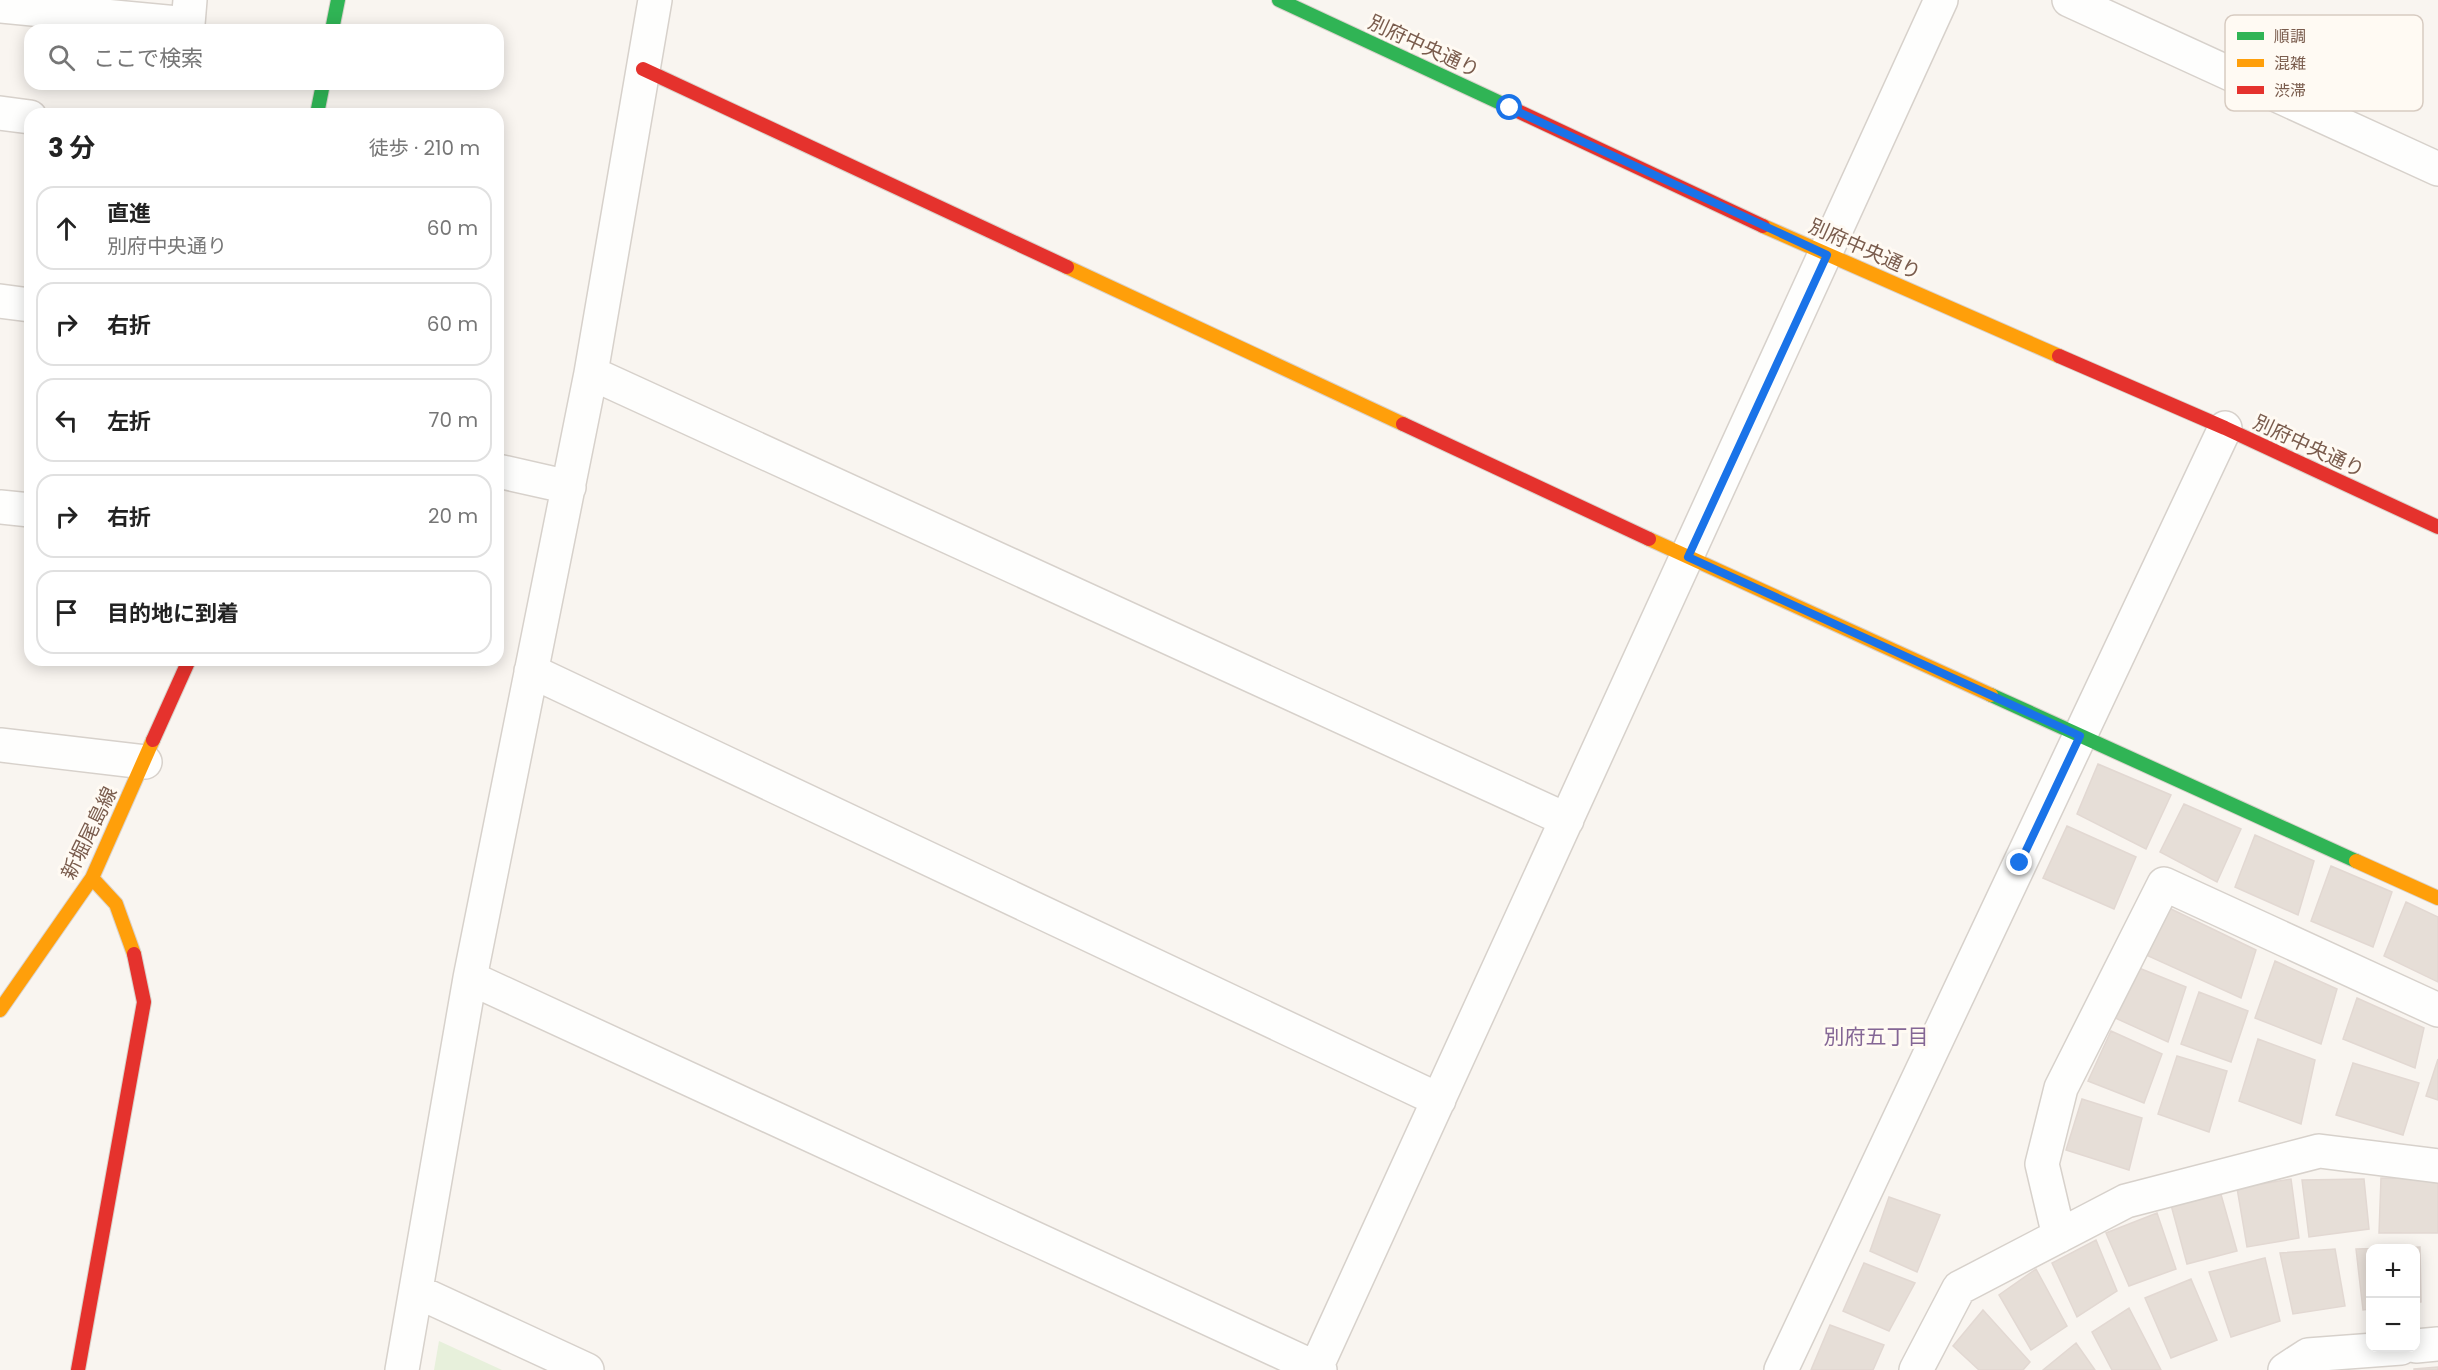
<!DOCTYPE html>
<html lang="ja">
<meta charset="utf-8">
<style>
body{margin:0;font-family:Poppins,"Noto Sans JP",sans-serif;background:#f2f2f2;color:#222}
.controls{position:absolute;right:18px;bottom:18px;display:grid;overflow:hidden;border-radius:12px;box-shadow:0 3px 15px #0003}
.controls button{width:54px;height:54px;display:grid;place-items:center;padding:0;border:0;border-bottom:2px solid #e0e0e0;background:#fff;color:#222;font:30px sans-serif}
.stop{position:absolute;width:18px;height:18px;margin:-14px;border:4px solid #1a73e8;border-radius:50%;background:#fff}
.stop.end{background:#1a73e8;border-color:#fff;box-shadow:0 2px 6px #0008}
.list{margin:0;padding:0;list-style:none}
h2{display:flex;justify-content:space-between;align-items:center;height:78px;margin:0;padding:0 24px;font-size:26px}
h2 small{font-size:20px;font-weight:400;color:#767676}
.list li{display:grid;grid-template-columns:39px 1fr auto;gap:18px;align-items:center;box-sizing:border-box;height:84px;margin:0 12px 12px;padding:0 12px;border:2px solid #e0e0e0;border-radius:18px}
.list b{display:block;font-size:22px;white-space:nowrap}
.list p{margin:0;font-size:20px;white-space:nowrap;color:#767676}
.list em{font-size:20px;font-style:normal;color:#767676}
.icon{flex:none;width:33px;height:33px;fill:none;stroke:currentColor;stroke-width:2;stroke-linecap:round;stroke-linejoin:round}
.map{position:relative;flex:none;width:2438px;height:1370px;overflow:hidden}
.search{position:absolute;background:#fff;box-shadow:0 3px 15px #0003;left:24px;top:24px;width:480px;height:66px;display:flex;align-items:center;gap:15px;box-sizing:border-box;padding:0 21px;border-radius:18px;color:#767676;font-size:22px}
.panel{position:absolute;background:#fff;box-shadow:0 3px 15px #0003;left:24px;top:108px;width:480px;height:558px;border-radius:18px}
.map>svg:first-child{display:block}
</style>
<div class="map">
<svg width="2438" height="1370" viewBox="0 0 2438 1370">
<rect width="100%" height="100%" fill="#f9f5f0"/>
<path fill="#e7f0db" d="M439 1341 502 1370H434Z"/>
<path fill="#e6ded7" stroke="#e2d8d2" stroke-width="1.5" d="M2098 764 2171 795 2146 849 2077 814Z
M2184 804 2241 829 2217 882 2160 852Z
M2067 826 2136 857 2114 909 2043 878Z
M2255 835 2314 861 2298 915 2235 887Z
M2331 866 2392 892 2373 947 2311 921Z
M2406 902 2438 917V982L2384 956Z
M2169 908 2256 950 2241 998 2146 955Z
M2275 961 2337 989 2321 1044 2255 1018Z
M2139 968 2186 987 2168 1042 2115 1018Z
M2199 992 2248 1011 2231 1062 2181 1044Z
M2357 998 2424 1028 2415 1068 2343 1039Z
M2111 1031 2162 1054 2144 1103 2088 1081Z
M2258 1039 2315 1060 2301 1124 2239 1101Z
M2177 1056 2227 1071 2209 1132 2158 1114Z
M2438 1059V1100L2426 1096Z
M2353 1063 2419 1083 2403 1135 2336 1115Z
M2082 1099 2142 1118 2129 1170 2066 1150Z
M2381 1178 2438 1179V1233H2379Z
M2291 1179 2299 1238 2247 1247 2237 1188Z
M2364 1179 2369 1229 2309 1237 2302 1180Z
M2220 1191 2237 1251 2187 1264 2171 1205Z
M1889 1197 1940 1215 1917 1272 1870 1251Z
M2157 1213 2176 1269 2129 1286 2106 1233Z
M2096 1240 2117 1291 2077 1317 2052 1263Z
M2420 1247 2421 1302 2416 1303V1248H2370V1309L2363 1310 2356 1249Z
M2335 1249 2345 1306 2293 1314 2280 1253Z
M2265 1258 2280 1321 2231 1337 2209 1272Z
M1864 1263 1915 1283 1889 1331 1843 1311Z
M2036 1269 2067 1326 2031 1350 1999 1295Z
M2191 1279 2217 1340 2171 1358 2145 1298Z
M2129 1308 2161 1370H2112L2092 1332Z
M1983 1310 2030 1362 2023 1370H1979L1953 1346Z
M1830 1325 1884 1345 1873 1370H1811Z
M2076 1343 2095 1370H2043Z
M2438 1367V1370H2414V1369Z"/>
<g fill="none" stroke-linecap="round" stroke-linejoin="round">
<g stroke="#d7d1cb" stroke-width="36">
<path id="street" d="M2069 0 2438 169
M0 6 188 24 190 0
M0 113 30 117
M0 301 30 305
M591 373 1567 820
M498 471 569 487
M0 507 30 510
M531 671 1439 1100
M0 745 145 762
M470 978 1320 1370
M2059 1236 2042 1164 2061 1088 2164 884 2438 1010
M416 1291 587 1370
M2416 1346 2438 1344
M402 1370 470 978 591 373 655 0
M1315 1370 1941 0
M1781 1370 2225 428
M1916 1370 1959 1288 2126 1201 2319 1151 2438 1166
M2285 1370 2308 1355 2401 1348"/>
</g>
<g stroke="#d9d2cb" stroke-width="16">
<path id="fast" d="M1279 0 1507 106
M332 30 338 0
M317 114 323 84
M1991 695 2356 861"/>
</g>
<g stroke="#d9d2cb" stroke-width="16">
<path id="slow" d="M1763 226 2059 356
M1067 267 1403 424
M1649 539 1991 695
M2356 861 2438 898
M92 878 116 904 134 954
M0 1010 92 878 153 740"/>
</g>
<g stroke="#d9d2cb" stroke-width="16">
<path id="jam" d="M643 69 1067 267
M1507 106 1763 226
M2059 356 2225 428 2438 527
M1403 424 1649 539
M153 740 189 660
M78 1370 144 1002 134 954"/>
</g>
<use href="#street" stroke="#fefefd" stroke-width="33"/>
<use href="#fast" stroke="#30b455" stroke-width="14"/>
<use href="#slow" stroke="#ff9f0a" stroke-width="14"/>
<use href="#jam" stroke="#e5322d" stroke-width="14"/>
</g>
<g fill="none" stroke-linecap="round" stroke-linejoin="round">
<path stroke="#1a73e8" stroke-width="8" d="M1510 108 1827 255 1688 557 2080 736 2020 863"/>
</g>
<g text-anchor="middle" stroke-width="6" stroke-linejoin="round" paint-order="stroke">
<g font-size="20" fill="#7a5c4d" stroke="#fffaf3">
<text transform="translate(1424 46) rotate(25)" y="7">別府中央通り</text>
<text transform="translate(1865 249) rotate(24)" y="7">別府中央通り</text>
<text transform="translate(2309 446) rotate(25)" y="7">別府中央通り</text>
<text transform="translate(89 833) rotate(-64)" y="7">新堀尾島線</text>
</g>
<g font-size="21" fill="#846695" stroke="#fffaf3">
<text x="1876" y="1044">別府五丁目</text>
</g>
</g>
<rect x="2225" y="15" width="198" height="96" rx="9" fill="#fffaf3" stroke="#d7cbc1" stroke-width="1.5"/>
<rect x="2237" y="32" width="27" height="8" fill="#30b455"/>
<rect x="2237" y="59" width="27" height="8" fill="#ff9f0a"/>
<rect x="2237" y="86" width="27" height="8" fill="#e5322d"/>
<g font-size="16" fill="#7a5c4d">
<text x="2274" y="42">順調</text>
<text x="2274" y="69">混雑</text>
<text x="2274" y="96">渋滞</text>
</g>
</svg>
<div class="controls">
<button>+</button>
<button>−</button>
</div>
<div class="stop" style="left:1510px;top:108px"></div>
<div class="stop end" style="left:2020px;top:863px"></div>
<div class="search"><svg class="icon" aria-label="search" viewBox="0 0 24 24"><circle cx="10" cy="10" r="6"/><path d="M15 15l6 6"/></svg>ここで検索</div>
<section class="panel">
<h2>3 分<small>徒歩 · 210 m</small></h2>
<ul class="list">
<li><svg class="icon" aria-label="ahead" viewBox="0 0 24 24"><path d="M12 20V5M6 11l6-6 6 6"/></svg><div><b>直進</b><p>別府中央通り</p></div><em>60 m</em></li>
<li><svg class="icon" aria-label="right" viewBox="0 0 24 24"><path d="M7 20v-9h11M14 6l5 5-5 5"/></svg><div><b>右折</b></div><em>60 m</em></li>
<li><svg class="icon" aria-label="left" viewBox="0 0 24 24"><path d="M17 20v-9H6M10 6l-5 5 5 5"/></svg><div><b>左折</b></div><em>70 m</em></li>
<li><svg class="icon" aria-label="right" viewBox="0 0 24 24"><path d="M7 20v-9h11M14 6l5 5-5 5"/></svg><div><b>右折</b></div><em>20 m</em></li>
<li><svg class="icon" aria-label="arrive" viewBox="0 0 24 24"><path d="M6 21V4h12l-3 4 3 4H6"/></svg><div><b>目的地に到着</b></div></li>
</ul>
</section>
</div>
